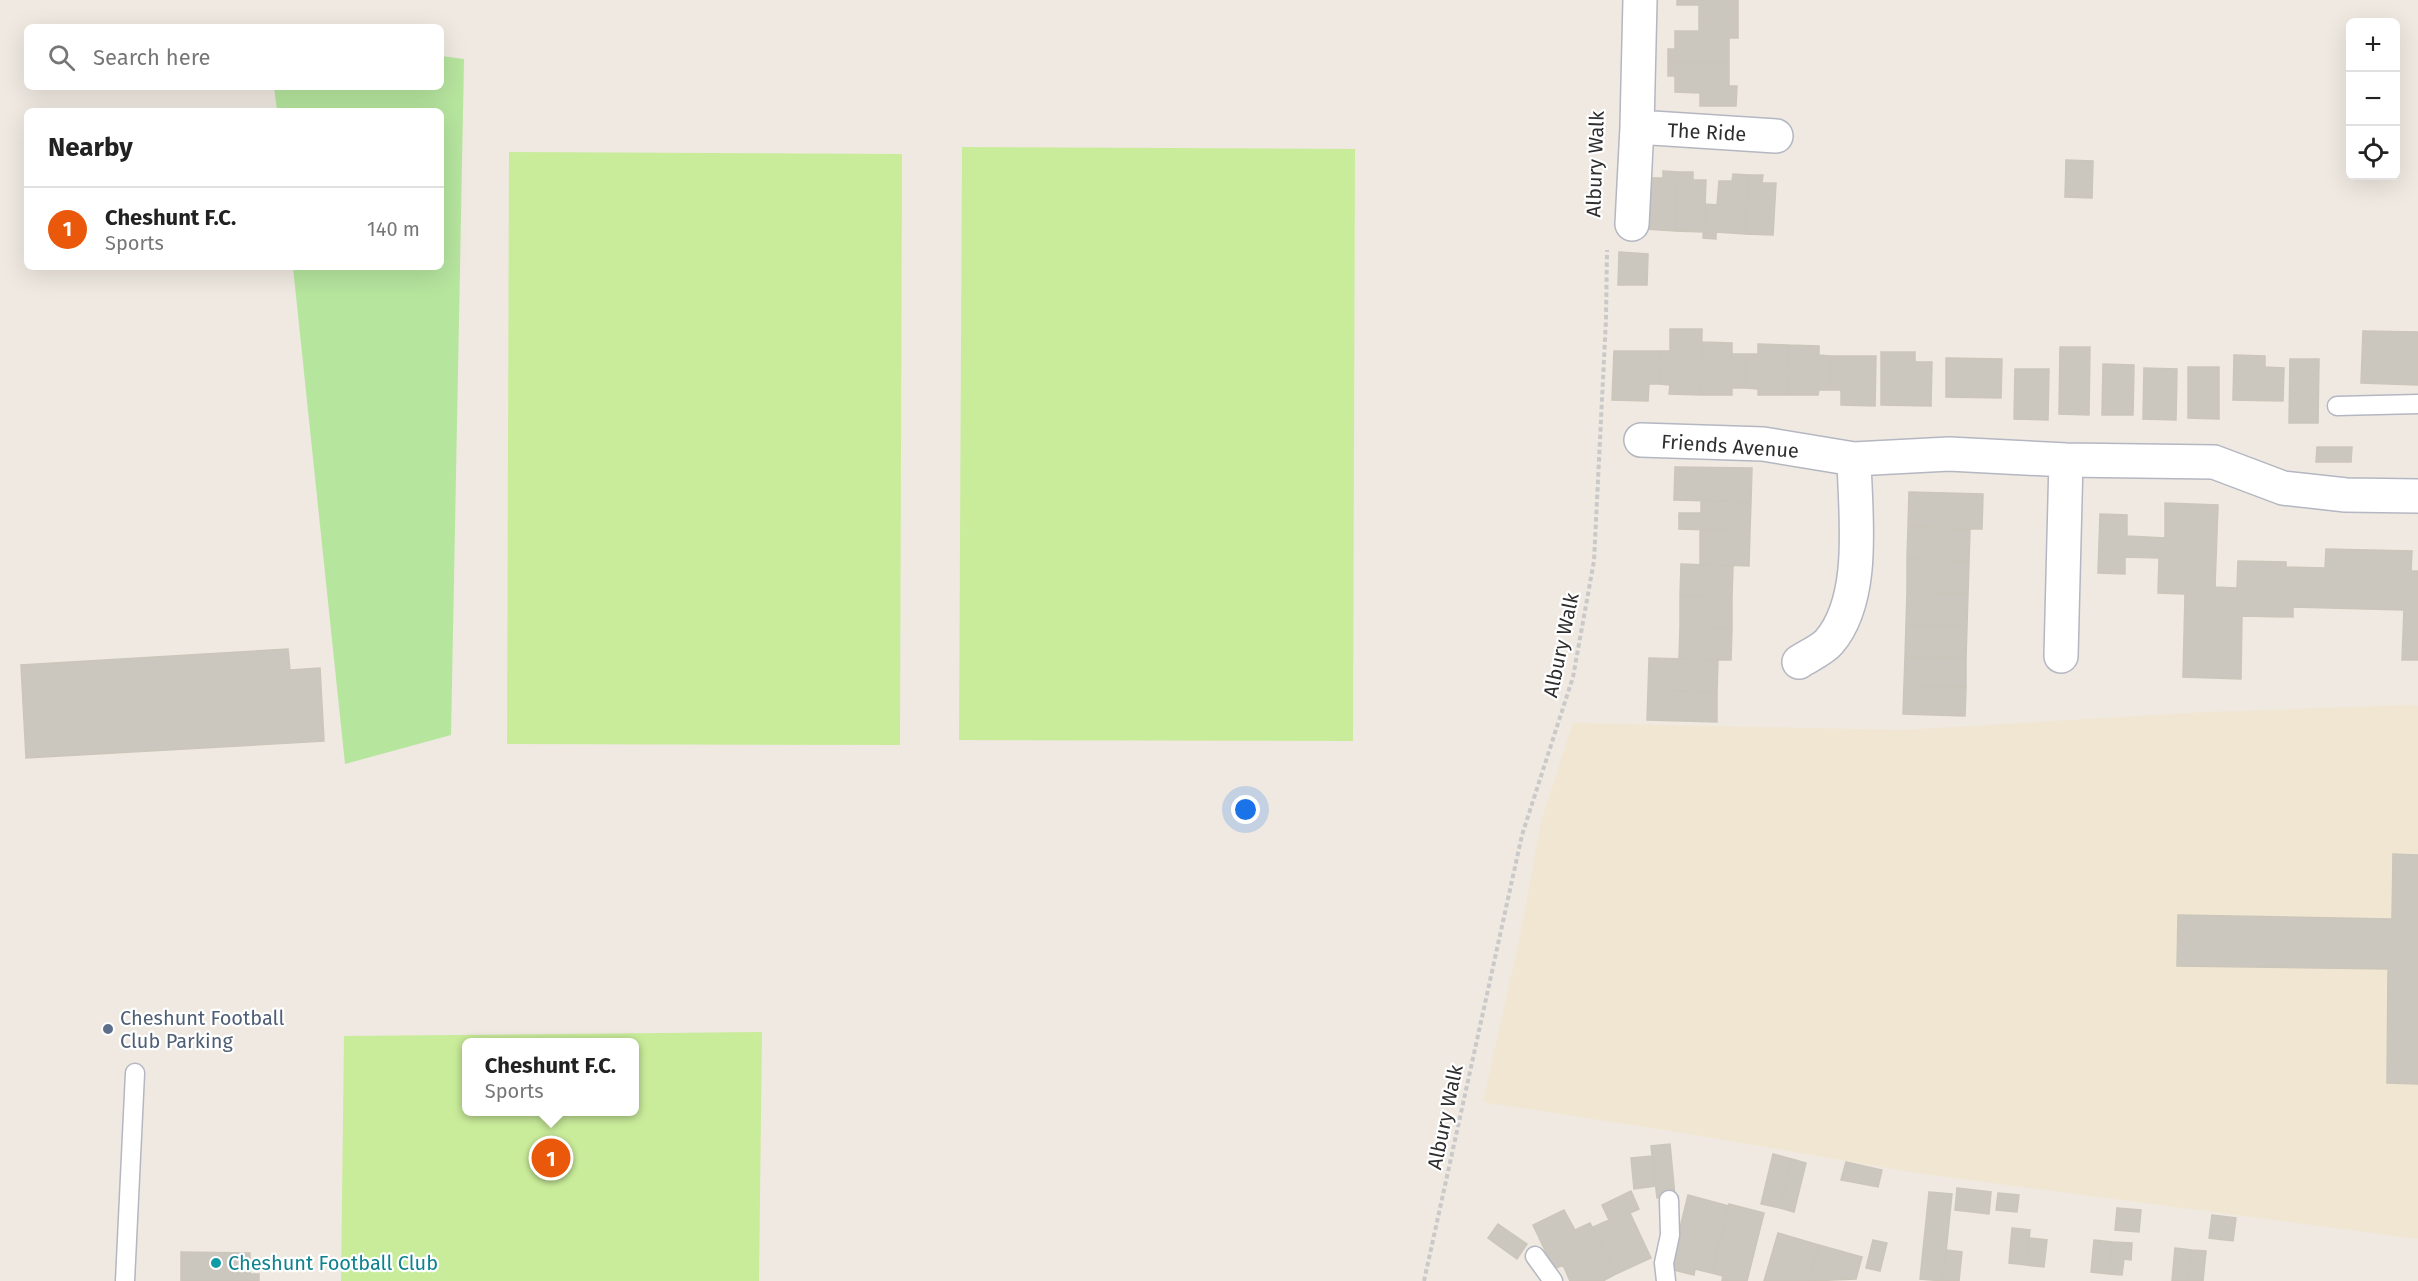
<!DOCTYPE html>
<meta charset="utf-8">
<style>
body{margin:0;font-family:"Fira Sans",sans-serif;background:#f2f2f2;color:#222}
.controls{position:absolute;right:18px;top:18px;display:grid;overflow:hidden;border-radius:9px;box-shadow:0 6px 24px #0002}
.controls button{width:54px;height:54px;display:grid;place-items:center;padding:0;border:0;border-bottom:2px solid #e0e0e0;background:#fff;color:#222;font:30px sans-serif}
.you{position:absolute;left:1246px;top:810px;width:21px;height:21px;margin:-15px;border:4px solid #fff;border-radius:50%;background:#1a73e8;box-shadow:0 0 0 9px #1a73e833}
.badge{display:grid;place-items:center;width:39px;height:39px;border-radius:50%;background:#ea580c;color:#fff;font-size:20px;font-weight:700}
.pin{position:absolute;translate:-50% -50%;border:3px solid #fff;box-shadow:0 2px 6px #0006}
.popup{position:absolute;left:462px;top:1038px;width:177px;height:78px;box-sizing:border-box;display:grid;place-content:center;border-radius:9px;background:#fff;filter:drop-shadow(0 2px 4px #0005);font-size:20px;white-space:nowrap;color:#767676}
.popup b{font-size:22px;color:#222}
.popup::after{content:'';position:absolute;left:50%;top:100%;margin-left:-12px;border:12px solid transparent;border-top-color:#fff}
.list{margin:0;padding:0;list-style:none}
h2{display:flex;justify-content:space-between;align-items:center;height:78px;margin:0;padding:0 24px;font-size:26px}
h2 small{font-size:20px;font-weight:400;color:#767676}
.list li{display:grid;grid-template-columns:39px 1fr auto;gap:18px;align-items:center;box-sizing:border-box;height:84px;padding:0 24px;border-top:2px solid #e0e0e0}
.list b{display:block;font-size:22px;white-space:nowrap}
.list p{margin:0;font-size:20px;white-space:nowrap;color:#767676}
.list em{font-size:20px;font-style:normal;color:#767676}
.icon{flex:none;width:33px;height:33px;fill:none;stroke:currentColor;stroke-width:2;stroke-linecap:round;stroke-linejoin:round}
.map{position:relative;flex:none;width:2418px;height:1281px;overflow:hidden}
.search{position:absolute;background:#fff;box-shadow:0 6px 24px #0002;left:24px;top:24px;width:420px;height:66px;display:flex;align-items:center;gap:15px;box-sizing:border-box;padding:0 21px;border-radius:9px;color:#767676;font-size:22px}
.panel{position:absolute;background:#fff;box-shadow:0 6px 24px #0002;left:24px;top:108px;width:420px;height:162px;border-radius:9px}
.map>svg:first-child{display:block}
</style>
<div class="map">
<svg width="2418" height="1281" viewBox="0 0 2418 1281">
<rect width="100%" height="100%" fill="#efe9e1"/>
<path fill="#f0e6d1" d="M2408 705 2418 706V1239L1917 1173 1671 1131 1483 1102 1519 941 1542 818 1573 723 1902 730 2207 712Z"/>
<path fill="#b6e59e" d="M441 56 464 59 451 735 345 764 293 267H441V111H277L274 87H441Z"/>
<path fill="#c9ec9a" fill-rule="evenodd" d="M962 147 1355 149 1353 741 959 740Z
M509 152 902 154 900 745 507 744Z
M762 1032 759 1281H341L344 1036ZM467 1042H635V1112H467Z"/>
<path fill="#cbc7bf" stroke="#cbc5ba" stroke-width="1.5" d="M1677 0H1738V19H1699V5H1677Z
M1699 19H1738V38H1729V62H1668V49H1675V31H1699Z
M1668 62H1729V86H1737L1736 106H1700V93L1675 92V76H1668Z
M2066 160 2093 161 2092 198 2065 197Z
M1663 171 1678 172 1675 231 1646 229 1649 178H1663Z
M1678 172H1693V180H1706L1704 232 1675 231Z
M1733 174 1748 175 1745 234 1716 232V239L1703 238 1705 204 1717 205 1719 181H1732Z
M1748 175H1763L1762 183H1776L1773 235 1745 234Z
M1619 252 1648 254 1647 285H1618Z
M1670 329H1702L1701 395 1669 394 1670 385 1660 384 1661 351H1670Z
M2363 331 2418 332V385L2361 383Z
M1702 342 1732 343V354H1745V388H1732V395H1701Z
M1758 344 1788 345 1787 395H1758V389L1745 388V354H1758Z
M1788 345 1819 346V355L1830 356V390H1819L1818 395H1787Z
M2060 347H2090L2089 415 2059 414Z
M1614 351H1661L1660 384H1649L1648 401 1612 400Z
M1881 352H1915V362H1932L1931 406 1881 405Z
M2234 355 2265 356V367L2284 368 2283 401 2233 400Z
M1830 356H1876L1875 406 1841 405V390H1830Z
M1946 358 2002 359 2001 398 1946 397Z
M2290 359H2319L2318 423H2289Z
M2103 364 2134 365 2133 415H2102Z
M2188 367H2219V419L2188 418Z
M2144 368 2177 369 2176 420 2143 419Z
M2015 369H2049L2048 420 2014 419Z
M2317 447H2352L2351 462H2316Z
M1675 467 1752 468 1751 502 1674 500Z
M1909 492 1983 494 1982 529 1908 527Z
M1701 500 1751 502 1750 531 1679 529V513H1701Z
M2165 503 2218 505 2215 587 2237 588 2238 561 2286 562V567L2325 568 2326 549 2412 551 2411 571H2418V660H2402L2404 610 2293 607V617L2242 616 2241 679 2183 677 2185 594 2158 593 2159 558 2125 557V574L2098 573 2100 514 2127 515V536L2165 538Z
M1908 527 1970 529 1969 561 1907 559Z
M1700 530 1750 531 1749 566 1700 564Z
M1907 559 1969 561 1968 593 1907 592Z
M1681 564 1733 566 1732 597 1680 596Z
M1907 592 1968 593 1967 626 1906 625Z
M1680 596 1732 597V628L1680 627Z
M1906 625 1967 626 1966 658 1905 657Z
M1680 627 1732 628 1731 660 1679 659Z
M288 649 290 670 320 668 324 741 26 758 21 665Z
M1905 657 1966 658V687L1904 685Z
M1649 658 1718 660 1717 692 1648 690Z
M1904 685 1966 687 1965 716 1903 714Z
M1648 690 1717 692V722L1647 720Z
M2393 854 2418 855V1084L2387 1083 2388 969 2177 966 2178 915 2392 919Z
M1670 1144 1675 1196 1657 1198 1651 1146Z
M1773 1154 1792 1159 1780 1208 1761 1204Z
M1653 1156 1656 1186 1634 1189 1631 1158Z
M1792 1159 1806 1163 1794 1212 1780 1208Z
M1846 1162 1882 1170 1878 1187 1841 1180Z
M1957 1188 1991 1192 1989 1214 1955 1210Z
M1631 1191 1639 1209 1630 1213 1651 1258 1616 1274 1593 1227 1609 1220 1602 1205Z
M1929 1192 1952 1194 1943 1281 1920 1279Z
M1998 1193 2019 1195 2017 1212 1996 1210Z
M1688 1195 1729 1206 1712 1273 1695 1269 1694 1275 1670 1269Z
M1729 1204 1764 1213 1747 1281H1722L1723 1276 1712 1273Z
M2117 1208 2141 1210 2139 1232 2115 1230Z
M1564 1210 1575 1230 1590 1223 1616 1274 1603 1281H1570L1563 1265 1554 1269 1533 1225Z
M2212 1215 2236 1218 2233 1241 2209 1238Z
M1498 1224 1527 1244 1517 1259 1488 1238Z
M2012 1228 2030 1230 2026 1265 2009 1263Z
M1778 1233 1819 1245 1809 1281H1764Z
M2029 1238 2047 1240 2044 1267 2026 1265Z
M1873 1240 1887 1243 1880 1271 1866 1268Z
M2094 1240 2112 1242 2109 1274 2091 1272Z
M2112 1242 2132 1243 2131 1260 2124 1259 2122 1275 2109 1274Z
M1819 1245 1862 1257 1856 1279 1809 1281Z
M2175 1248 2191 1250 2188 1281H2172Z
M1946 1250 1962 1252 1959 1281H1943Z
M2191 1250 2206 1251 2203 1281H2188Z
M181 1252 250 1253V1274H259V1281H181Z"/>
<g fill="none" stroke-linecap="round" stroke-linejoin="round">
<g stroke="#b4b7c1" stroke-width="21">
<path id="service" d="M2337 406 2418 404
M1535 1256 1553 1281
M125 1281 135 1073
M1666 1281 1664 1263 1670 1235 1669 1200"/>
</g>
<g stroke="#b4b7c1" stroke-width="36">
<path id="minor" d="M1637 127 1776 136
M1632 224 1637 127 1640 0
M1641 440 1763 444 1854 459 1949 454 2066 460 2214 462 2283 488 2346 495 2418 496
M2061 656 2066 460
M1799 662C1808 656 1822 650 1829 642 1867 598 1855 513 1854 459"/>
</g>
<path stroke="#c9c9c9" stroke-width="4" stroke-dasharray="4.5 3" stroke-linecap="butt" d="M1424 1281 1522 835 1573 677 1594 561 1606 319 1607 250"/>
<use href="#service" stroke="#fff" stroke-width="18"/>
<use href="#minor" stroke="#fff" stroke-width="33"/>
</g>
<circle fill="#5c6f8a" stroke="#fff" stroke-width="2" cx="108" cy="1029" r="6"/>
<circle fill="#0f9aa8" stroke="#fff" stroke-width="2" cx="216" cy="1263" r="6"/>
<g text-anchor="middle" stroke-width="4.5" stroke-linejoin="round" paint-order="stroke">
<g font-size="20" fill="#2e2e2e" stroke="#fff">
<text transform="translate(1707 132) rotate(3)" y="7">The Ride</text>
<text transform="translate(1595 164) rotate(-88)" y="7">Albury Walk</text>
<text transform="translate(1730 446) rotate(4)" y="7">Friends Avenue</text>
<text transform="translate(1561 645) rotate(-78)" y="7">Albury Walk</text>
<text transform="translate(1445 1117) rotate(-78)" y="7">Albury Walk</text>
</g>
<g font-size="20" fill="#4e5e75" stroke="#fff" text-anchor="start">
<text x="120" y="1025">Cheshunt Football<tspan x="120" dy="23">Club Parking</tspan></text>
</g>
<g font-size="20" fill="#0d838f" stroke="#fff" text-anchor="start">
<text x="228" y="1270">Cheshunt Football Club</text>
</g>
</g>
</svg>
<div class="controls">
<button>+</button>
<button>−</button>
<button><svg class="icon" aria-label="locate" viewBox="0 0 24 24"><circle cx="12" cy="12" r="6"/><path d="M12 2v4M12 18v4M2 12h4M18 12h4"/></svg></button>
</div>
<div class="you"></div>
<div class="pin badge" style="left:551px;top:1158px">1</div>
<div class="popup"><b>Cheshunt F.C.</b>Sports</div>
<div class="search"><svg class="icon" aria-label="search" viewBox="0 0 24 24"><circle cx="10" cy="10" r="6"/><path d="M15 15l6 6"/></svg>Search here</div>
<section class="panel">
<h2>Nearby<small></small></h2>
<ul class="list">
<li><span class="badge">1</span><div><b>Cheshunt F.C.</b><p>Sports</p></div><em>140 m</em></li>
</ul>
</section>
</div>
